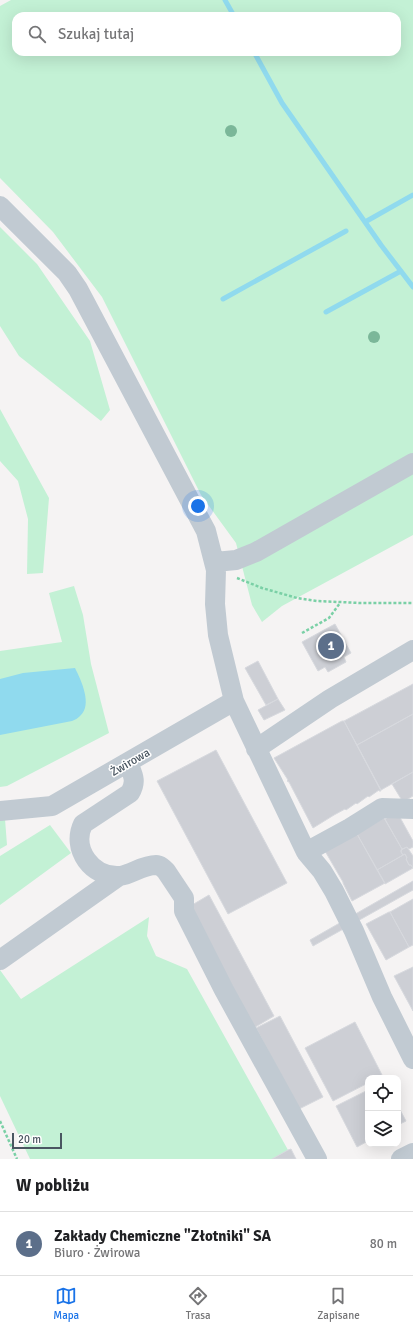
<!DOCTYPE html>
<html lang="pl">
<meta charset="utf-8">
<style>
body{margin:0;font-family:Signika,sans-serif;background:#f2f2f2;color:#202124}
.controls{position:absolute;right:12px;bottom:12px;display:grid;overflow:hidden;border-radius:8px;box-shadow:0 4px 16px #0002}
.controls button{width:36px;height:36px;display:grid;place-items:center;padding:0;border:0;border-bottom:1px solid #e0e0e0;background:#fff;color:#202124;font:20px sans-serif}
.scale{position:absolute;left:12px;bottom:10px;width:50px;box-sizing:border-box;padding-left:4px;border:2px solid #4a5661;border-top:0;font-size:11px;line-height:14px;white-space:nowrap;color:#4a5661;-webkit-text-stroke:3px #fff;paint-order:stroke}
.you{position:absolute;left:198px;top:506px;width:14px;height:14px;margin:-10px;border:3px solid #fff;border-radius:50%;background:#1a73e8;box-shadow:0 0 0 6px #1a73e833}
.badge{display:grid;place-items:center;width:26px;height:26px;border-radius:50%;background:#1a73e8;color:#fff;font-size:13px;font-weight:700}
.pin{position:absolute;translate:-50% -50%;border:2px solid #fff;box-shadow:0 1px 4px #0006}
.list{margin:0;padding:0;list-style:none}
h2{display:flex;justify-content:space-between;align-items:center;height:52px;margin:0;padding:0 16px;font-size:17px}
h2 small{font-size:13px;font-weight:400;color:#757577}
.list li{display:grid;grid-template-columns:26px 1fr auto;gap:12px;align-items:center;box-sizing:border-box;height:64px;padding:0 16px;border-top:1px solid #e0e0e0}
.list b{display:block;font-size:15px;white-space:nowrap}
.list p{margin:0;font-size:13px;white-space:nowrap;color:#757577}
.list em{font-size:13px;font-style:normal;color:#757577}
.icon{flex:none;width:22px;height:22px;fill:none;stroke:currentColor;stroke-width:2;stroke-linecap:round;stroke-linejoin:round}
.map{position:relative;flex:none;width:413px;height:1159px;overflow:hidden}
.search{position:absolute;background:#fff;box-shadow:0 4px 16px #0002;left:12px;right:12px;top:12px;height:44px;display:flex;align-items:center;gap:10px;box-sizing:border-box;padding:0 14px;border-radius:12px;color:#757577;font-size:15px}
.sheet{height:116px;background:#fff}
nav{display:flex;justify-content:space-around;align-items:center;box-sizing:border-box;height:56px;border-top:1px solid #e0e0e0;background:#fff;font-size:11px;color:#757577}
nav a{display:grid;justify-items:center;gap:2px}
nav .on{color:#1a73e8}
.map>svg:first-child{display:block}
</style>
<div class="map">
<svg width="413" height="1159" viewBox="0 0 413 1159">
<rect width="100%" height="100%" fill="#f5f3f3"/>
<path fill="#c3f1d5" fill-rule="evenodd" d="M11 0H413V535L282 606 262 622 252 605 236 543 201 495 102 297 53 232 0 178V6ZM16 16H397V52H16Z
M0 227 37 264 90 341 110 410 101 421 19 356 0 326Z
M0 409 49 498 43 573 27 574 28 519 18 481 0 461Z
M74 586 83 615 91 664 109 733 7 786 0 787V651L62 642 49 593Z
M5 819 7 845 0 849V820Z
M50 825 71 853 0 905V856Z
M149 917 147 936 156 956 187 969 288 1150 272 1159H30L0 1096V970L21 999Z"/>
<path fill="#90daee" d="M75 668C81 680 93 705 80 716 78 718 75 720 72 721L0 735V679L23 673Z"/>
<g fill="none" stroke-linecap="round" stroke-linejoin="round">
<path stroke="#90daee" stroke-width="5" d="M225 0 234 16
M254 52 282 103 381 245 413 287
M365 222 413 195
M223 299 346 231
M326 312 401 271"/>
</g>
<path fill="#cdcfd5" stroke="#d7d9de" d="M335 624 351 653 344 657 346 662 328 672 325 667 318 671 302 642Z
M258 661 278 699 266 705 245 668Z
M413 684V714L357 745 344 721Z
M278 699 285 710 264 720 258 710Z
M413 714V772L381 790 357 745Z
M342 721H344L381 791H379V790L369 797 368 796 357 804 356 803 346 810 345 809 334 815 313 828 289 782 287 781 288 780 274 758Z
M216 750 287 883 228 914 157 781Z
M413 772V796L403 802 392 784Z
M397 812 413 841V847L409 849 407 847 402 849 385 819Z
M384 818 402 849 401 852 403 855 377 870 357 834Z
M357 834 385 883 352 901 343 883V882L325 851Z
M407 847 413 856V868L411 865H409L406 859 407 858 405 854 403 855 401 852V850Z
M405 854 407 858 406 859 409 865H411L413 868 385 884 377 870Z
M413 881V890L313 946 310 940Z
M209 895 274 1016 252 1029 187 908Z
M413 899V945L409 947 390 912Z
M389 912H390L409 947 386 960 366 924Z
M413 967V1011L394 976Z
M280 1016 323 1097 299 1109 256 1028Z
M355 1022 382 1075 377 1078H368V1083L333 1101 305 1048Z
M368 1090V1141L357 1147 336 1106Z
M398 1106 406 1121 398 1125Z
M291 1149 296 1159H272L288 1150Z"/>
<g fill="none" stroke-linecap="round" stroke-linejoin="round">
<path stroke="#7ad0a6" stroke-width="2.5" stroke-dasharray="3 2" stroke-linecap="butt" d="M237 578 262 588 297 598 317 601 361 603H413
M302 633 329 618 340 603
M0 1121 17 1159"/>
<path stroke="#c1cad2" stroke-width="20" d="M0 206 67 273 78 289 206 531 216 570 215 604 218 635 234 701 52 806 0 811
M215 562 236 560 256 552 413 463
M234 701 306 852 350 828 382 808 413 809
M256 749 330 699 413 650
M128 763C133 775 137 781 130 793L83 824C71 849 92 878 120 876 132 874 143 865 156 865 160 865 163 868 166 871L184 898V911L224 990 317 1159
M306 852 322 871 334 891 354 931 382 997 413 1059
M0 960 119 876
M401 1159 413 1153"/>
</g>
<g fill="#7bb799">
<circle cx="231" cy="131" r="6"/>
<circle cx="374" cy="337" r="6"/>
</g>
<g text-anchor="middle" stroke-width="3" stroke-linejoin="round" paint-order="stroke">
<g font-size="12" fill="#4a5661" stroke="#fff">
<text transform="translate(130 762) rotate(-30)" y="4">Żwirowa</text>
</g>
</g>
</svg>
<div class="controls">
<button><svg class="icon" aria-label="locate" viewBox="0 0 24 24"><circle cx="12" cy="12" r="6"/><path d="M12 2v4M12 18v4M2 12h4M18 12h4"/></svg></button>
<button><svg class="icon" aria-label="layers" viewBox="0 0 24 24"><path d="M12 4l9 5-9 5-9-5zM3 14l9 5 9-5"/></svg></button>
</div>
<div class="scale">20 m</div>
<div class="you"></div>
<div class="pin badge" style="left:331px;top:646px;background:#5c6f8a">1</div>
<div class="search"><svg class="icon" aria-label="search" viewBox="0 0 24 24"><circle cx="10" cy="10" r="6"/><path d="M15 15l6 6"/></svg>Szukaj tutaj</div>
</div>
<section class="sheet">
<h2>W pobliżu<small></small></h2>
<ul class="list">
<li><span class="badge" style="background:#5c6f8a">1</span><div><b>Zakłady Chemiczne &quot;Złotniki&quot; SA</b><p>Biuro · Żwirowa</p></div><em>80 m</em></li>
</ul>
</section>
<nav>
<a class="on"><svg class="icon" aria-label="map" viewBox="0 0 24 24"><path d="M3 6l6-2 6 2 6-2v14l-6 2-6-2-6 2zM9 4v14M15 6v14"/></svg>Mapa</a>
<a><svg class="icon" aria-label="directions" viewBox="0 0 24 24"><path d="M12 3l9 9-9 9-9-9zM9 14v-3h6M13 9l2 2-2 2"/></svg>Trasa</a>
<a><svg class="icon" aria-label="saved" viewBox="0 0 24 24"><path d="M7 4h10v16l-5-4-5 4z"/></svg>Zapisane</a>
</nav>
